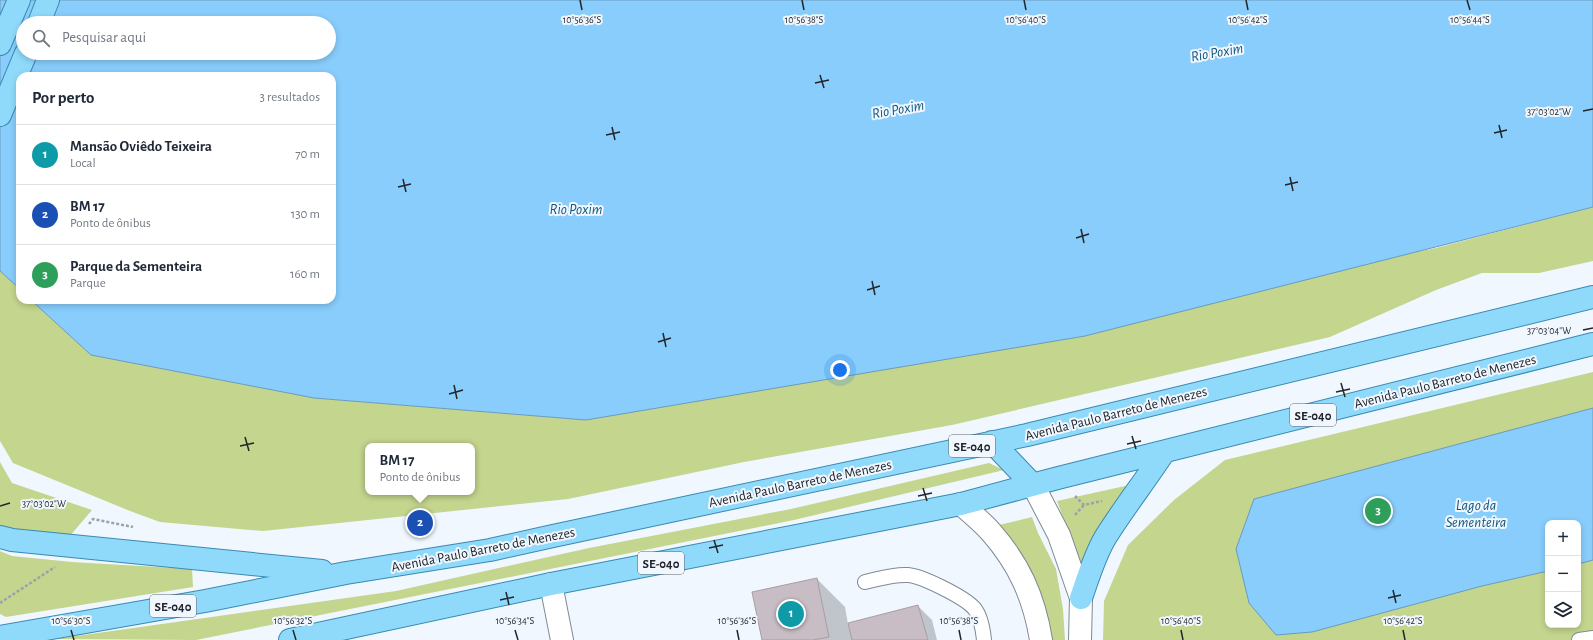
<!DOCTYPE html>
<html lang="pt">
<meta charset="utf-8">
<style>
body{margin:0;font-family:"Alegreya Sans",sans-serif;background:#f6f6f7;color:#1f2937}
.controls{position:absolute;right:12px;bottom:12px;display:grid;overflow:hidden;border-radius:8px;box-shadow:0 2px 6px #0003}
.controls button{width:36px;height:36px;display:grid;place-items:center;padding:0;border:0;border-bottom:1px solid #e0e1e3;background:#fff;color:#1f2937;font:20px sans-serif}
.you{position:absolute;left:840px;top:370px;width:14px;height:14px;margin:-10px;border:3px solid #fff;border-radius:50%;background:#1a73e8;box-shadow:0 0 0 6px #1a73e833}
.badge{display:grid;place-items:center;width:26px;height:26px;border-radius:50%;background:#1a6765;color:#fff;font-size:13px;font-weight:700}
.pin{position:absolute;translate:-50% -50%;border:2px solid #fff;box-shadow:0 1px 4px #0006}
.popup{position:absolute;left:365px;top:443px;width:110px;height:52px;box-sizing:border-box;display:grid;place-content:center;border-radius:8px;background:#fff;filter:drop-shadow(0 1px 3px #0005);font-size:13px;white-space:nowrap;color:#747a83}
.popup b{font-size:15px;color:#1f2937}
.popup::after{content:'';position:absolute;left:50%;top:100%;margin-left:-8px;border:8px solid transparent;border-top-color:#fff}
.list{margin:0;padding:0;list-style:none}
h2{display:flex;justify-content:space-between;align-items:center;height:52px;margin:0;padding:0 16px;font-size:17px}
h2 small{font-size:13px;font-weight:400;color:#747a83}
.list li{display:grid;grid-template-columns:26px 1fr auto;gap:12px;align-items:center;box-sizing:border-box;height:60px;padding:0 16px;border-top:1px solid #e0e1e3}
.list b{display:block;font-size:15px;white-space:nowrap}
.list p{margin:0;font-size:13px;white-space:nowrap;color:#747a83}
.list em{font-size:13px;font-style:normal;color:#747a83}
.icon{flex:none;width:22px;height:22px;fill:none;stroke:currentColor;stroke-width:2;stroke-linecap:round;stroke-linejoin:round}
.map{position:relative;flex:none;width:1593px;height:640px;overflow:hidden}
.search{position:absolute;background:#fff;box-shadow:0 2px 6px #0003;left:16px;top:16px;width:320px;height:44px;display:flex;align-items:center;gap:10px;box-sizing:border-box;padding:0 14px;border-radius:22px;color:#747a83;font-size:15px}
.panel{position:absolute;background:#fff;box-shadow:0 2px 6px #0003;left:16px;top:72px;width:320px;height:232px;border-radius:12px}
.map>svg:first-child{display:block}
</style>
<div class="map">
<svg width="1593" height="640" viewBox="0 0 1593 640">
<rect width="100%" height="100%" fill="#f0f7ff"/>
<path fill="#c4d58e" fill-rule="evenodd" d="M1593 207V261L1539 273H1482L1436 290 1330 337 952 425 744 462 568 499 263 531 160 522 130 511 13 463 0 441V271L20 289V300H31L91 355 314 398 586 420 1436 248ZM368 446H472V492H368Z
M1593 372V640H1103L1104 601 1128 545 1174 500 1225 460ZM1548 523H1578V625H1548Z
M0 462 12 483 92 510 69 537 0 527Z
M989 463 1004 470 794 520 196 640 55 639 396 591 589 548 791 509Z
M1134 484 1081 567 1057 501Z
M1032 517 1038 533 1056 569 1063 609 1065 640H1049L999 525Z
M0 551 12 556 72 562 192 569 193 587 6 617 0 614Z"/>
<path fill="#88cdfc" stroke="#699bbd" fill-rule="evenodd" d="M0 0H1593V207L1085 336 586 420 314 398 91 355 31 300H332V76H20V289L0 271ZM23 23H329V53H23Z
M1593 408V560L1578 564V523H1548V571L1482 586 1312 632 1276 635 1249 603 1236 549 1254 499Z"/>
<path fill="#0003" d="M817 579 845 607 848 624 918 606 932 620 937 640H763Z"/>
<path fill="#c8bdc4" stroke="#a89da4" d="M817 578 829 637 813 640H762L752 592Z
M918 605 928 640H852L848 623Z"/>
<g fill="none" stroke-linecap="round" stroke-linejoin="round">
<g stroke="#818992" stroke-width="16">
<path id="lane" d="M865 582C879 579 893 574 908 575 922 576 964 597 974 608 981 616 983 630 984 640
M1579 640 1593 638"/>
</g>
<g stroke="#818992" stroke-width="24">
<path id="street" d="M551 584 562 640"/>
</g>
<g stroke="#818992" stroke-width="24">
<path id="secondary" d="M1033 485 1059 535 1081 598 1080 640
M961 504C971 513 982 522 991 532 1019 564 1034 597 1041 640"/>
</g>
<g stroke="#398ab0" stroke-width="24">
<path id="primary" d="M39 23 48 0
M0 44 19 0
M0 115 26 53
M992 442 1033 485
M0 537 12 540 322 571
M1081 598C1088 578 1094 557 1105 538 1123 509 1145 481 1164 452
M0 637 205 601 346 573 490 550 553 536 1027 435 1593 297
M290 640 551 584 961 504 1058 478 1593 344"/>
</g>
<path stroke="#9ca2a8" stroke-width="2.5" stroke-dasharray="3 2" stroke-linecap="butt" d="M1075 496 1084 505 1102 501
M1075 515 1084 505
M89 524 93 519 133 527
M0 603 55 567"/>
<use href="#lane" stroke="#fff" stroke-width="14"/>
<use href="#street" stroke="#fff" stroke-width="22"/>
<use href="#secondary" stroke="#fff" stroke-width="22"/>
<use href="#primary" stroke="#8fdafb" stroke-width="22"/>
</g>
<path fill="none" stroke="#222529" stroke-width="1.5" d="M580 0 582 10M802 0 804 10M1024 0 1026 10M1246 0 1248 10M1467 0 1470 10M820 75 824 88M815 83 829 80M1583 111 1593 109M1499 125 1502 138M612 127 615 140M1494 133 1507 130M606 135 620 132M1290 177 1293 191M403 179 406 192M1285 185 1298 182M398 187 411 184M1081 229 1084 243M1076 238 1089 234M872 281 875 295M867 290 880 286M1583 330 1593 328M663 333 666 347M658 342 671 338M1341 383 1345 397M454 385 457 399M1336 392 1350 389M449 394 463 390M1132 436 1136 449M245 437 249 451M1127 444 1141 441M240 446 254 443M923 488 927 501M918 496 932 493M0 506 10 503M714 540 718 553M709 548 723 545M1393 590 1396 603M506 592 509 605M1388 598 1401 595M500 600 514 597M71 630 74 640M293 630 296 640M515 630 518 640M737 630 739 640M959 630 961 640M1181 630 1183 640M1403 630 1405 640"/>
<g text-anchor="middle" stroke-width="4" stroke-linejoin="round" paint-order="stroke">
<g fill="#f0f7ff" stroke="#606469" stroke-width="1">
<rect x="1290" y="404" width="46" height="22" rx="3"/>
<rect x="949" y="435" width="46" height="22" rx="3"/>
<rect x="638" y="552" width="46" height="22" rx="3"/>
<rect x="150" y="595" width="46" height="22" rx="3"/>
</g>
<g font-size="13" font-weight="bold" fill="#222529">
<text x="1313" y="420">SE-040</text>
<text x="972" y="451">SE-040</text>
<text x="661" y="568">SE-040</text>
<text x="173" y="611">SE-040</text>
</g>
<g font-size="14" fill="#222529" stroke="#f0f7ff">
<text transform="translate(1445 381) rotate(-14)" y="5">Avenida Paulo Barreto de Menezes</text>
<text transform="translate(1116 413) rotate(-14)" y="5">Avenida Paulo Barreto de Menezes</text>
<text transform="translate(800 483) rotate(-12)" y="5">Avenida Paulo Barreto de Menezes</text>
<text transform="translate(483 549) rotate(-11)" y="5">Avenida Paulo Barreto de Menezes</text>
</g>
<g font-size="15" font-style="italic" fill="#13577d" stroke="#f0f7ff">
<text transform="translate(1217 52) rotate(-10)" y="5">Rio Poxim</text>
<text transform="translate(898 109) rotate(-10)" y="5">Rio Poxim</text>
<text x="576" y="214">Rio Poxim</text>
<text x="1476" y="510">Lago da<tspan x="1476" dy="17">Sementeira</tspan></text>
</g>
</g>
<g font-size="10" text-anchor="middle" fill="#222529" stroke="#f0f7ff" stroke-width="4" stroke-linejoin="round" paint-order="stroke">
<text x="1470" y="23">10°56'44"S</text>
<text x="582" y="23">10°56'36"S</text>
<text x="804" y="23">10°56'38"S</text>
<text x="1026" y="23">10°56'40"S</text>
<text x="1248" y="23">10°56'42"S</text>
<text x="1549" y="115">37°03'02"W</text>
<text x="1549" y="334">37°03'04"W</text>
<text x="44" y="507">37°03'02"W</text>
<text x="71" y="624">10°56'30"S</text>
<text x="293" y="624">10°56'32"S</text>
<text x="515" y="624">10°56'34"S</text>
<text x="737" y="624">10°56'36"S</text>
<text x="959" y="624">10°56'38"S</text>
<text x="1181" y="624">10°56'40"S</text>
<text x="1403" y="624">10°56'42"S</text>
</g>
</svg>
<div class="controls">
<button>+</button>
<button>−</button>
<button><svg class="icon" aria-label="layers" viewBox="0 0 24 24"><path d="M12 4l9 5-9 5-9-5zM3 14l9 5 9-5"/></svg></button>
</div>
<div class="you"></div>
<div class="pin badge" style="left:791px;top:614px;background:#0f9aa8">1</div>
<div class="pin badge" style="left:420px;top:523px;background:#1a4fb4">2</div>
<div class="popup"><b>BM 17</b>Ponto de ônibus</div>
<div class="pin badge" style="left:1378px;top:511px;background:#2e9e5b">3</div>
<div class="search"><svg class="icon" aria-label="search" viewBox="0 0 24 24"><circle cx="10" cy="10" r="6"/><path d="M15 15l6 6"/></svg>Pesquisar aqui</div>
<section class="panel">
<h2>Por perto<small>3 resultados</small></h2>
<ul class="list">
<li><span class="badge" style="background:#0f9aa8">1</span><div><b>Mansão Oviêdo Teixeira</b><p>Local</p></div><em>70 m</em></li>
<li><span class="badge" style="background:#1a4fb4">2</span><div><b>BM 17</b><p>Ponto de ônibus</p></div><em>130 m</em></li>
<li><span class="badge" style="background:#2e9e5b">3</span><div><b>Parque da Sementeira</b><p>Parque</p></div><em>160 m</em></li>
</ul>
</section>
</div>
